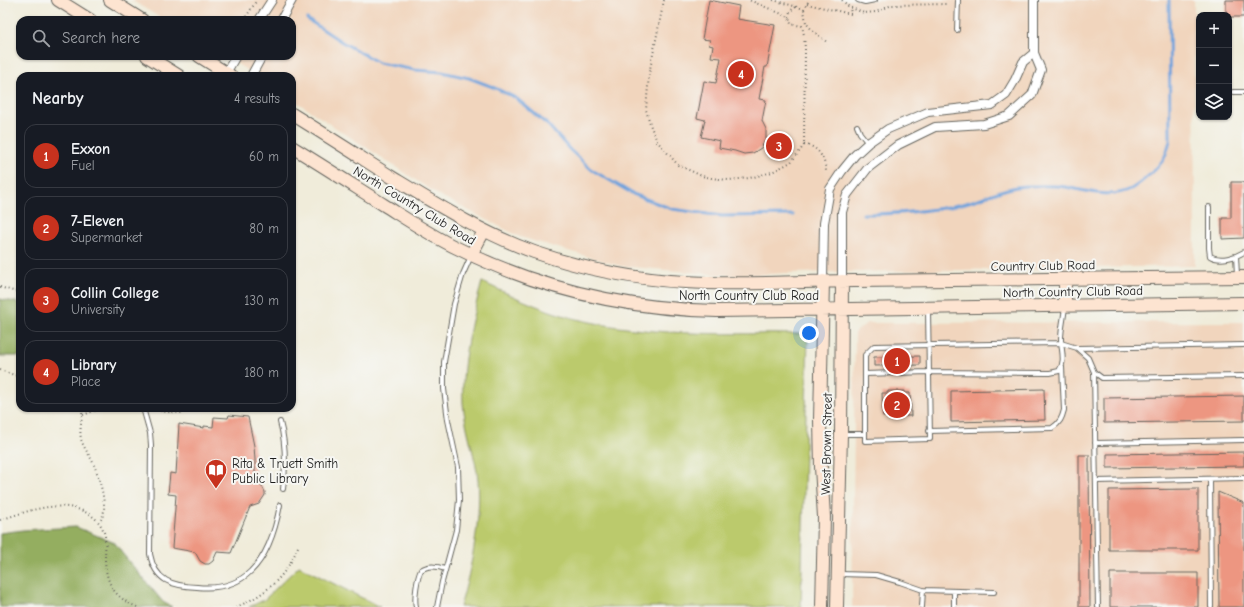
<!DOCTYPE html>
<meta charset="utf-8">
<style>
body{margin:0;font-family:"Comic Neue",sans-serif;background:#20242c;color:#f1f3f6}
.controls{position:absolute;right:12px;top:12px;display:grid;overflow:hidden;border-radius:8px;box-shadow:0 1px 3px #0004}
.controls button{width:36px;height:36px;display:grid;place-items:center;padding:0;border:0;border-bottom:1px solid #363941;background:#171b24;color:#f1f3f6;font:20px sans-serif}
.you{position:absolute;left:809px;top:333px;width:14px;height:14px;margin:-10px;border:3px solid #fff;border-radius:50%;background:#1a73e8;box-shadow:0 0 0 6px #1a73e833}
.badge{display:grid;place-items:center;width:26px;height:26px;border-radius:50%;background:#c8321e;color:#fff;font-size:13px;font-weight:700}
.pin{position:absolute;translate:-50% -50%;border:2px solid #fff;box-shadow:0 1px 4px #0006}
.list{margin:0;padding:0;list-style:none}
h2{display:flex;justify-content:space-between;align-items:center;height:52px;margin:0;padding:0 16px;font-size:17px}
h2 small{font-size:13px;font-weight:400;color:#9ea1a6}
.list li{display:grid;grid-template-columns:26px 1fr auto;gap:12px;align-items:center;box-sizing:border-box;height:64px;margin:0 8px 8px;padding:0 8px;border:1px solid #363941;border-radius:12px}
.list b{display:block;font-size:15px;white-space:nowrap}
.list p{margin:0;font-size:13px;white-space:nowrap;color:#9ea1a6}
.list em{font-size:13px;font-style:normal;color:#9ea1a6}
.icon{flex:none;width:22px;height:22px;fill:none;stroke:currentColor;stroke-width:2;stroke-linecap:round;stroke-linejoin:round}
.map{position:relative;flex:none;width:1244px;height:607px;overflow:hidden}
.search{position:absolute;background:#171b24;box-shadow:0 1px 3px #0004;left:16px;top:16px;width:280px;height:44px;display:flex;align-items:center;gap:10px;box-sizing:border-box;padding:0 14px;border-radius:12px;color:#9ea1a6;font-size:15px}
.panel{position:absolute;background:#171b24;box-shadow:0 1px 3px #0004;left:16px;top:72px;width:280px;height:340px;border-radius:12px}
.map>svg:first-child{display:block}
</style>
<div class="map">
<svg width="1244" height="607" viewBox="0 0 1244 607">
<rect width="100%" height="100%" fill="#f6f6f2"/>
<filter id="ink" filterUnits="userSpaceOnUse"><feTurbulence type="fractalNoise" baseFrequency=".025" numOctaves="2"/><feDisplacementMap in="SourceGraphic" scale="8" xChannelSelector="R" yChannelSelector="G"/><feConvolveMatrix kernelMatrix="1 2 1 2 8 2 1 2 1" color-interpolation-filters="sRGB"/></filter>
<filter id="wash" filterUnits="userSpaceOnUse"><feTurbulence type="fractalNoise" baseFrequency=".012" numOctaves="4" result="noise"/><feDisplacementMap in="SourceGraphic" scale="16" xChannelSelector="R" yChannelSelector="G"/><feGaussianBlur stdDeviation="0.9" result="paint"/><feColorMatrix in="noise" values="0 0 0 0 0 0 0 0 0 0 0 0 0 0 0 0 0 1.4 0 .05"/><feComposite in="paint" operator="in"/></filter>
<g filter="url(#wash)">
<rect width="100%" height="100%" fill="#f0ecda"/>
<path fill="#f1d5bd" d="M131 0H1194L1195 266 785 273 737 276 621 266 520 237 437 194 292 99V76H257L224 56H292V20H164Z
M1244 322V607H852L855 332 867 323Z"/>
<path fill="#bbca6c" stroke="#6c7344" d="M482 282C517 298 552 315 590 322 661 337 735 333 808 334L801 607H460C472 567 483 513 477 472 473 449 465 426 463 403 461 361 471 322 482 282Z
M299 566 380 607H249L264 600Z"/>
<path fill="#94ae60" stroke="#58653e" d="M0 299 20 303V356H0Z
M76 527 115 543 122 553 163 602 172 607H0V533L23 530Z"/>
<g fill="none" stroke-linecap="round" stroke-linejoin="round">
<path stroke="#71a3dc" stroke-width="3" d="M307 19 342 42 379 63 415 70 442 72 469 78 493 87 516 98 549 126 570 150 592 170 633 194 672 209 722 216 793 215
M863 214C898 214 928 212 962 204 984 199 1003 187 1026 186 1039 186 1053 185 1066 187 1087 191 1110 199 1131 189 1141 183 1159 168 1164 158 1167 153 1168 146 1170 141L1169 0"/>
</g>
<g id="blocks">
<path fill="#ed9681" d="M709 0 739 6 737 19 775 25 767 67H765L759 99 766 100 762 121 766 129V139L761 148 753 153 744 154 735 151 719 148 720 141 701 137 705 120 697 118 704 81 716 83 721 58 711 57 713 46 709 45 710 40 702 39Z
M1226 0H1244V17H1229V15H1226Z
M1231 182H1244V238L1222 239V218H1231Z
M920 356V365L874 366V357Z
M1044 389 1045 420 951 422V391Z
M888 391H905V393H910L911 416H883L882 393H888Z
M1244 396V421L1104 423V398Z
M229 415 248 417 254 446 255 460V480L262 486 265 492V495L259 504 250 507 231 553 217 552 213 561 209 564H205L200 561 195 552 172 548 176 495 168 494 170 473 176 474 179 424 204 428V426L213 427 214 417 228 418Z
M1244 452V466L1107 468V454Z
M1079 455H1089L1090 607H1079Z
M1198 489V550H1109V490Z
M1218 492 1244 503V607H1219Z
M1110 573H1198V607H1110Z"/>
</g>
</g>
<g filter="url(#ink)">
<use href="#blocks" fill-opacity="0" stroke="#66655e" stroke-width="1"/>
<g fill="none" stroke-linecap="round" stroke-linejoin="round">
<g stroke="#66655e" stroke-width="6">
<path id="lane" d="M858 0 865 2 875 0
M957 30 958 0
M1233 92H1244
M857 126 860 133 868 143
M1209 207V248L1210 256C1220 262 1236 257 1244 252
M1236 256 1237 275
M1077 348 1244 345
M1094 372 1098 607
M865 374 928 372 1050 373 1059 371C1066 361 1061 350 1061 339 1061 329 1064 317 1065 307
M143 408 150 433 151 445 150 554C155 581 172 586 197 587 217 589 236 586 251 571 268 555 276 527 280 505
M280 422C286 444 286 467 283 489
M929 431 1052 428C1060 423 1062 418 1064 410L1062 367
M843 434H865V441L930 439 928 310
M865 434V355L874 346 1061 343 1077 348 1088 358 1094 372 1102 378 1244 376
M1095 443 1244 440
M1210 479 1211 607
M1096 481 1244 478
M840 574 876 575 900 582 923 590 994 592
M416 607C414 598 417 578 421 570 428 565 437 566 445 569
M437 607 442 582 456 530 459 500 458 467 448 420 444 389V362L454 304 463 274 471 256
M922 607 923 590
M954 607V591"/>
</g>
<g stroke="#66655e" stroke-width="10">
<path id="street" d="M259 20 272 0
M281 20 292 0
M226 73 236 56
M251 76 262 56
M823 281 824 223 830 189 842 171 855 155 868 143 888 129 928 112 992 105 1006 95 1015 80 1023 62 1034 53
M842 281V212L847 195 868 168 898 145 935 127 984 124 1009 116 1032 95 1041 70 1034 53V0"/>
</g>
<g stroke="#66655e" stroke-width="14">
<path id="secondary" d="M58 0 90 20
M110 0 142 20
M147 56 179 76
M199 56 231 76
M292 114C326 135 360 157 393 178 439 206 484 234 534 252 583 269 634 279 685 282 742 286 799 281 855 281 985 280 1114 278 1244 277
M292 147C323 166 354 186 384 205 408 220 432 236 457 248 539 289 627 309 717 311L1244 303
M471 255 484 231
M1065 279V305
M822 607 824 517 821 467 820 420 823 281
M837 607 841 434 842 281"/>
</g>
<path stroke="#66655e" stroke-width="2" stroke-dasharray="1 3" stroke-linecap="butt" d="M664 0 649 74 646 110 651 127 657 141 678 165 702 176 711 178 728 180 750 178 772 172 791 162 799 152 804 145 805 49 804 35 802 26 791 24 789 17 749 0
M773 0 801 8 804 10 806 23 813 31 828 43
M842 0 849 7 864 13 876 12 892 5 948 4
M807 4 851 14 850 8
M804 10 809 0
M789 17 790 11 796 7
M244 20 257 0
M804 145C818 145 825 159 826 171
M0 287 13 291 20 292
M0 370 20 377
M82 408C83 419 78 432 82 442 85 450 91 457 94 465 99 477 105 498 104 511 103 516 102 519 99 522
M153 408C162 413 172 412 182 413
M83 415 102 408
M0 520C28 511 61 498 89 514 97 519 103 526 105 536 106 544 105 552 105 560 106 584 115 598 137 607
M236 607C266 595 288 575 299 544"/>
<use href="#lane" stroke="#fff" stroke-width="4"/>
<use href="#street" stroke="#fff" stroke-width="8"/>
<use href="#secondary" stroke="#fde4d1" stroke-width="12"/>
</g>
</g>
<defs>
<g id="library-pin" transform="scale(1.15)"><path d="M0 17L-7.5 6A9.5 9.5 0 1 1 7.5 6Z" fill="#c8321e" stroke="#f6f6f2"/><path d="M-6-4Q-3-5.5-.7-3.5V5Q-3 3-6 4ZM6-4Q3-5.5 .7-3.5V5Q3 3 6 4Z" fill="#fff"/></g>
</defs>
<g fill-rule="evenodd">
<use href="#library-pin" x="216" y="470"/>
</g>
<g text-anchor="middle" stroke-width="4" stroke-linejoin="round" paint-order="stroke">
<g font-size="13" fill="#1c1c1c" stroke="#f6f6f2">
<text transform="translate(415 205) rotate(31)" y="5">North Country Club Road</text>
<text transform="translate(1043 265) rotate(-1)" y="5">Country Club Road</text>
<text transform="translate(1073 291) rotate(-1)" y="5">North Country Club Road</text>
<text x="749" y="300">North Country Club Road</text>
<text transform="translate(826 444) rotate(-89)" y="5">West Brown Street</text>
</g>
<g font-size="13" fill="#1c1c1c" stroke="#f6f6f2" text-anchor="start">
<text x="232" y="468">Rita &amp; Truett Smith<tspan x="232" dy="15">Public Library</tspan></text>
</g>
</g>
</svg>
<div class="controls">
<button>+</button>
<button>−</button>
<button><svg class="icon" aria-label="layers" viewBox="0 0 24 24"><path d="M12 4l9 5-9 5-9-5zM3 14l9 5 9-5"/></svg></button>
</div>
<div class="you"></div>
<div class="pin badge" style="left:897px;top:361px">1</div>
<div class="pin badge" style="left:897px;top:405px">2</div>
<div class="pin badge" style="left:779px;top:146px">3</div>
<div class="pin badge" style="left:741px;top:74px">4</div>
<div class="search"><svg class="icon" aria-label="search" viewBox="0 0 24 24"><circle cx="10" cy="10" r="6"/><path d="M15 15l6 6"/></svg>Search here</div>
<section class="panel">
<h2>Nearby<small>4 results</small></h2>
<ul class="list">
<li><span class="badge">1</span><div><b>Exxon</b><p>Fuel</p></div><em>60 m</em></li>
<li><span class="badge">2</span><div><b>7-Eleven</b><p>Supermarket</p></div><em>80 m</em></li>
<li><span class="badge">3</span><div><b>Collin College</b><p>University</p></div><em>130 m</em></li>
<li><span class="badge">4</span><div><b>Library</b><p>Place</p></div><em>180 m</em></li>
</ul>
</section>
</div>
